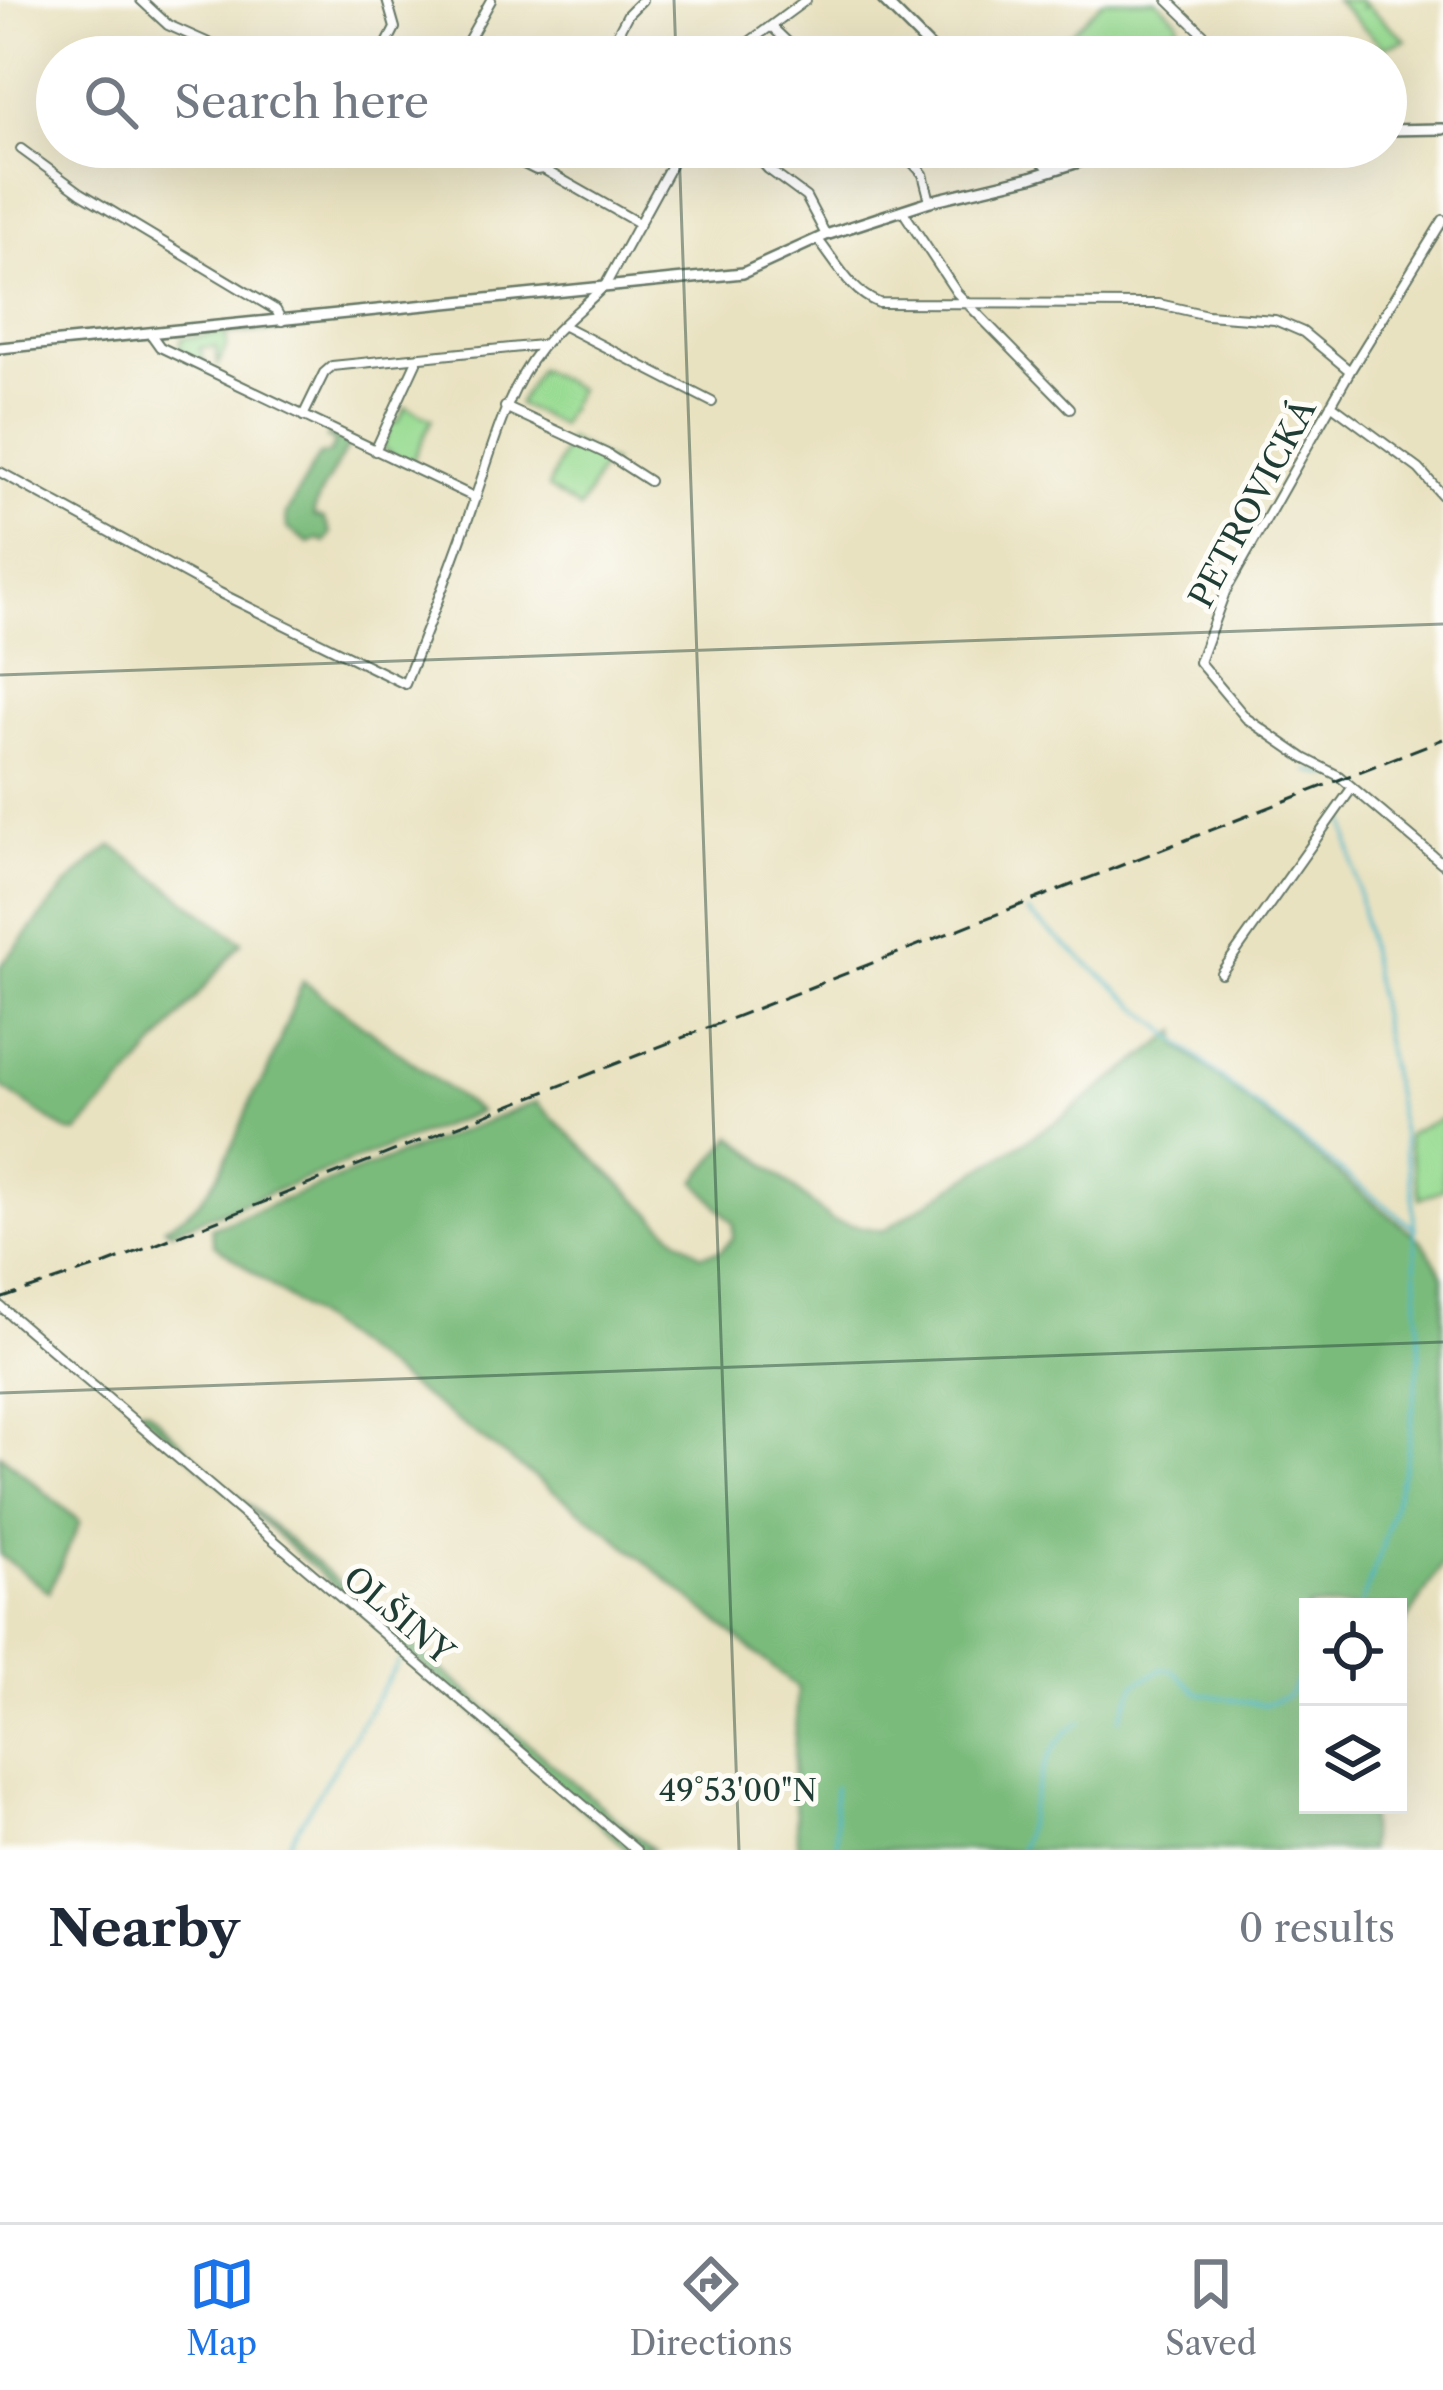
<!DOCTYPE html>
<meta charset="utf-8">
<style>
body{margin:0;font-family:"Libre Caslon Text",serif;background:#f6f6f7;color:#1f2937}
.controls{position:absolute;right:36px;bottom:36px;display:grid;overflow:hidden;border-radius:0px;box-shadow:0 12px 48px #0002}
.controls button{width:108px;height:108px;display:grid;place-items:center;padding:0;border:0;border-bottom:3px solid #e0e1e3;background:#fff;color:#1f2937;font:60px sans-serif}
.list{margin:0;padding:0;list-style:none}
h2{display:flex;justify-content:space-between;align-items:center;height:156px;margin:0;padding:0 48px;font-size:51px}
h2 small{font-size:39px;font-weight:400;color:#747a83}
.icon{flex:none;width:66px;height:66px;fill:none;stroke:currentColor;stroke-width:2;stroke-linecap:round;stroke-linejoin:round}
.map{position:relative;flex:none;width:1443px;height:1850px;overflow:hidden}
.search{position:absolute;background:#fff;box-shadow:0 12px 48px #0002;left:36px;right:36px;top:36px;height:132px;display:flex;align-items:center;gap:30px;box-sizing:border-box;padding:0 42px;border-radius:66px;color:#747a83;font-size:45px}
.sheet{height:372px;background:#fff}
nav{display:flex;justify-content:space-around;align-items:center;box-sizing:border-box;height:168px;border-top:3px solid #e0e1e3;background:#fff;font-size:33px;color:#747a83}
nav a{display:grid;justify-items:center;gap:6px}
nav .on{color:#1a73e8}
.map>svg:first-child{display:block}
</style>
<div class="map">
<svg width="1443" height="1850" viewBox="0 0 1443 1850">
<rect width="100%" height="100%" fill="#fdfcf7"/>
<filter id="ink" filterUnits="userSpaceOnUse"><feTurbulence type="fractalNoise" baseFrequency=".00833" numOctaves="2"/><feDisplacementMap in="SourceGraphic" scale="24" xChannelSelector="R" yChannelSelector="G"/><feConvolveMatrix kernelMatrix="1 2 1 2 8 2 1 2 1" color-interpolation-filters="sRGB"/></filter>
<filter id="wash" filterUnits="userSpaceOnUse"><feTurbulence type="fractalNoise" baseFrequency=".004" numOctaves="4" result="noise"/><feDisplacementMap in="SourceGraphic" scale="48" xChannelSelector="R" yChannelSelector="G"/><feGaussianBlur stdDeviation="2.7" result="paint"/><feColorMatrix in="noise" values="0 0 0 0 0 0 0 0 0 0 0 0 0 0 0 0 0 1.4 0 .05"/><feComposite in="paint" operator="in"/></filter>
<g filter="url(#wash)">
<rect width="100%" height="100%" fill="#e9e2c1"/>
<path fill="#98db92" stroke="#5c8c63" stroke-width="3" d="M1104 0H1156L1178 20V26L1154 51 1159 57H1080L1063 40Z
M1335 0H1359L1363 3 1361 8 1366 5 1406 40 1384 47Z
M282 326V331L226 334 227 345 218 365 216 347 200 348 205 366 179 349 182 338Z
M539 369 578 389 560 425 518 404Z
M406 407 432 419 411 464 382 448 393 421 398 422Z
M568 439 613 463 602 467 580 509 548 488Z
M1443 1118V1189L1420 1199 1407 1137 1410 1132Z"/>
<path fill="#7abb7c" stroke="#4c7c58" stroke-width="3" d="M330 434 349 443C338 467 318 491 313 516L324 519 331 533 325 543 318 539 309 543 287 528 286 514 319 455 329 454 335 442 327 438Z
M113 846 242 942 134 1072 77 1133 68 1132 0 1086V966C36 927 67 875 113 846Z
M303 981 479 1112 171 1231 165 1227C218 1202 233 1140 256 1090L265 1078Z
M1178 1031V1045L1423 1242 1443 1276V1563L1398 1636V1607H1308V1805H1369V1850H798L793 1773 798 1688 607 1530 214 1244 211 1228 536 1102 676 1237 701 1255 720 1251 733 1238V1223L696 1181 733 1136 832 1221 883 1231 1057 1121Z
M136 1408 147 1409 226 1486 653 1850H628Z
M0 1454 80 1522 49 1592 0 1555Z"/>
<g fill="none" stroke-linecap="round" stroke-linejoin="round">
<path stroke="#4eb8cb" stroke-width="3" d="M1309 771 1331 776
M1344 812 1413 1196 1420 1356 1407 1457 1381 1552 1360 1607
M1027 912 1229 1084 1416 1229
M1120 1719 1136 1684 1162 1669 1173 1670 1198 1693 1263 1705 1288 1696 1308 1666
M834 1787 837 1850
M284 1850 399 1661
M1020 1850C1033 1809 1040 1743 1082 1722"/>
</g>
</g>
<g filter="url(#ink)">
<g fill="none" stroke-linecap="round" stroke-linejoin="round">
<g stroke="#667765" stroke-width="12">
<path id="street" d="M141 0 168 25 240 57
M1168 0 1227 57
M771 26 803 57
M380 57 395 28 387 0
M459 57 491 0
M605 57 628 14 642 0
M735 57 749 42 806 0
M489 147 536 170 543 169 640 224
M749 147 768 169 806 197 826 235
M898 147 923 174 930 201
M21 149 81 193 276 310 282 321
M543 169 555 147
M902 210 957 293 1070 408
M1443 220 1350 371 1225 592 1199 662 1246 718 1304 758 1339 776 1443 864
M819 241C837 264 851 292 879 303L1159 304 1207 315 1275 320 1303 332 1350 371
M564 326 712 402
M150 333 160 347 476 498
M1331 404 1419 469 1443 496
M505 407 607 454 649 481
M303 416 324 373 332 366 541 345
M375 451 418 358
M0 472 220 593 405 684C429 624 453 563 474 501 493 448 505 393 541 348 560 324 586 305 606 284L681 147
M1221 973 1352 788
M0 1306 636 1850"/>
</g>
<g stroke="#667765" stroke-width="14">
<path id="secondary" d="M883 0 940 57
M1386 130 1443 129
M1030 147 1051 170
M0 348 743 273 826 235 930 201 1031 177 1126 147"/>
</g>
<use href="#street" stroke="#fff" stroke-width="8"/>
<use href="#secondary" stroke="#fff" stroke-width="9"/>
<path stroke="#1f3d34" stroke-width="3" stroke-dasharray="18 9" stroke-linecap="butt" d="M0 1299 106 1264 1443 739"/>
</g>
</g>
<path fill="none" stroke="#1f3d34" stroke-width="3" stroke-opacity="0.45" d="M674 0 676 57M679 147 739 1850M0 675 1443 624M0 1393 1443 1342"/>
<g text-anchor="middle" stroke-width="10" stroke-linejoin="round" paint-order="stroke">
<g font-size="33" fill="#1f3d34" stroke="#fdfcf7">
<text transform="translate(1252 503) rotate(-62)" y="12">PETROVICKÁ</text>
<text transform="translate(399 1615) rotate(40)" y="12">OLŠINY</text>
</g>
</g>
<g font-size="30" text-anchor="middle" fill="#1f3d34" stroke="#fdfcf7" stroke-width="10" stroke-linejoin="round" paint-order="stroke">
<text x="738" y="1801">49°53'00"N</text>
</g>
</svg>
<div class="controls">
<button><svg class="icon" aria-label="locate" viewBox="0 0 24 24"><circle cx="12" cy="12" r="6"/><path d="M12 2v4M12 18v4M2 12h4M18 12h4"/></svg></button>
<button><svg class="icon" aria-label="layers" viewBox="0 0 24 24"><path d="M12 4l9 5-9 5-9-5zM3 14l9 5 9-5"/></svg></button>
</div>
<div class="search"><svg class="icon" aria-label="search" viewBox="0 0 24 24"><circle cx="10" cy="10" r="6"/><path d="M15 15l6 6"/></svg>Search here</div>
</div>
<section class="sheet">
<h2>Nearby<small>0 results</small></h2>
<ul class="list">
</ul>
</section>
<nav>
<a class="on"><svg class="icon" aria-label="map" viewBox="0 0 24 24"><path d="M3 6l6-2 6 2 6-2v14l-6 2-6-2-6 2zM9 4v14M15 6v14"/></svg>Map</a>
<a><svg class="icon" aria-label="directions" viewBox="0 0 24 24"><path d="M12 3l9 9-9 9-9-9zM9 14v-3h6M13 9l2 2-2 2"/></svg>Directions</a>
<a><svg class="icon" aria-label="saved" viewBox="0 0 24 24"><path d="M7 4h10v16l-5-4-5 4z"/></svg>Saved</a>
</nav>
